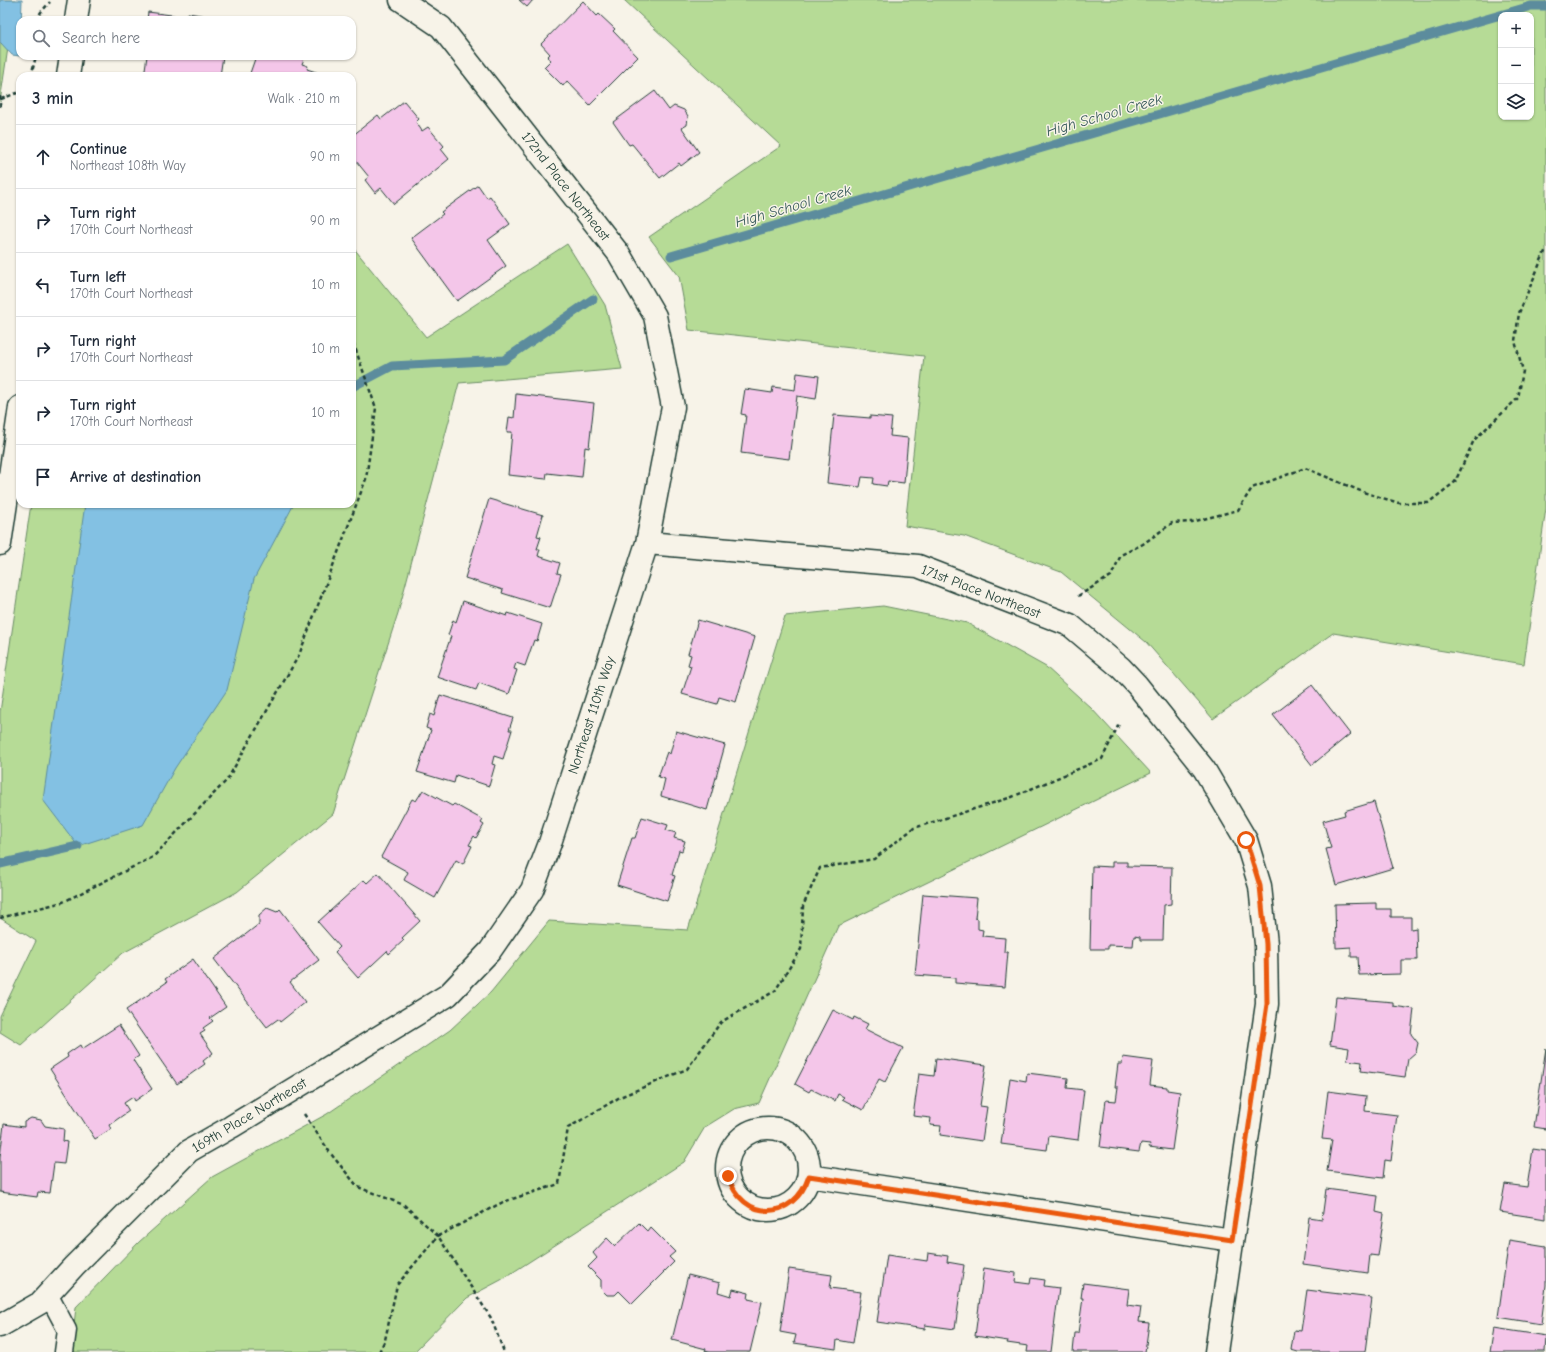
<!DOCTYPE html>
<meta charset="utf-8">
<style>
body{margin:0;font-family:"Comic Neue",sans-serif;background:#f2f2f3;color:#1f2937}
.controls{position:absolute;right:12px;top:12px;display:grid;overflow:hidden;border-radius:8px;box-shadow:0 1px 3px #0004}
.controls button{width:36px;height:36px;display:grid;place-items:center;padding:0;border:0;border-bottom:1px solid #e0e1e3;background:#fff;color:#1f2937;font:20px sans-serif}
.stop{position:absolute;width:12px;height:12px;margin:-9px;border:3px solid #ea580c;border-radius:50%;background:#fff}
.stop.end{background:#ea580c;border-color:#fff;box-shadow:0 1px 4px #0008}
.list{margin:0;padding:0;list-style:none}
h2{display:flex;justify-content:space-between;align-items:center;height:52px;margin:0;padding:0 16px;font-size:17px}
h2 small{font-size:13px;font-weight:400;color:#747a83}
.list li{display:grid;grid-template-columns:26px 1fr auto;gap:12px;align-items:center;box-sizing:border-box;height:64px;padding:0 16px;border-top:1px solid #e0e1e3}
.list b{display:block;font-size:15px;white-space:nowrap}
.list p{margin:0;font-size:13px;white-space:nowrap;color:#747a83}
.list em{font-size:13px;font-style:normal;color:#747a83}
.icon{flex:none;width:22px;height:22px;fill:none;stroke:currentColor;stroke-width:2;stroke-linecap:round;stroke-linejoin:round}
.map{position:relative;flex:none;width:1546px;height:1352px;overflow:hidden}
.search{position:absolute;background:#fff;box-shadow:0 1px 3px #0004;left:16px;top:16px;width:340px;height:44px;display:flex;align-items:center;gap:10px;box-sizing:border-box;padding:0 14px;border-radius:12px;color:#747a83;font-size:15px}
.panel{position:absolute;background:#fff;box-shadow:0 1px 3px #0004;left:16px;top:72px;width:340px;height:436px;border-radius:12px}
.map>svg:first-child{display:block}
</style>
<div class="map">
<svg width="1546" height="1352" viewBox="0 0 1546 1352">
<rect width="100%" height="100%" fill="#f7f3e8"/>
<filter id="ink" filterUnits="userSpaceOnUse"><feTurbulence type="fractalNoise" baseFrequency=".025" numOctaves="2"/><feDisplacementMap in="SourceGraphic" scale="8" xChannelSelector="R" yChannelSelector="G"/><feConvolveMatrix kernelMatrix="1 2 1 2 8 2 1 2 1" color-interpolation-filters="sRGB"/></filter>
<g filter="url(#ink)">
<path fill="#b6db96" stroke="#6a8c65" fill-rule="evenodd" d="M0 0H15L0 102Z
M624 0H1546V508L1524 664 1333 633 1213 719 1146 642 1061 572 964 536 905 526 924 356 689 330 679 276 649 237 781 146ZM1501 15H1531V117H1501Z
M567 244 605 305 622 369 459 383 398 613 333 814 237 892 123 953 21 1045 0 1032V1016L36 941 0 918V712L31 504H352V246L426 337Z
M883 606 967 623 1046 667 1091 708 1151 773 838 926 759 1103 734 1109 705 1127 684 1162 501 1280 467 1298 414 1352H71L76 1307 139 1242 212 1177 327 1114 450 1030 491 992 549 921 688 930 785 616Z"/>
<path fill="#83c1e3" stroke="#5b8c9d" d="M0 0H22L20 56 12 55 0 42Z
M85 504H294L254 579 227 690 175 768 143 825 78 846 43 800Z"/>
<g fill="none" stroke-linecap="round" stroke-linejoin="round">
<path stroke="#5b8c9d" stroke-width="9" d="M671 256 1531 6H1546
M352 387 392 366 504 360 593 299
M0 864 78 846"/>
</g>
<path fill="#f4c6e9" stroke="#1f3d34" d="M519 0H533L527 7Z
M583 1 597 16 599 14 615 29 613 31 638 57 590 105 567 81 563 86 544 67 551 60 547 57 550 54 541 44Z
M148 12 187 17 188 13 232 20H147Z
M147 56H223L220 76H144Z
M256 56H305L302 64 308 66 307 69 319 73V76H249Z
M655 91 669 110 674 106 684 110 688 116 687 125 682 128 699 152 681 166 679 163 660 178 632 144 629 145 613 122Z
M404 101 419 119 416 122 422 131 428 127 444 146 441 149 449 159 394 204 381 188 375 193 365 180 369 177 352 156V136L378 115 381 119Z
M478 185 487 198 490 196 510 224 488 240 506 266 457 301 411 238 443 214 441 212Z
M797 373 819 376 816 399 797 396 789 459 741 453 746 415 741 414 745 389 772 393 773 387 795 390Z
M516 394 594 403 589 448 585 447 582 477 547 473 546 479 508 475 512 432H507L509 417 514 418Z
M834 415 870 418V416L892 418 890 436 908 438 904 483 888 481 887 486 873 484 874 478 862 477 860 487 827 483Z
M489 499 543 515 537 536 541 537 537 549H540L538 556 560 563 557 573 561 574 550 608 502 593 503 590 465 578Z
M463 601 507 616 508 613 542 624 537 641 534 640 525 666 516 663 514 669 517 670 509 694 479 683 476 690 437 677 451 636 448 635 453 620 456 622Z
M698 620 755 637 736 702 719 697 717 704 682 694 691 666 688 665 691 655 688 654Z
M1312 685 1350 734 1312 765 1273 715Z
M440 695 513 718 509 730H512L503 759 494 756 492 764 495 765 489 786 456 775 454 783 417 772 431 730 426 728 430 714 434 716Z
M676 731 725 745 707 810 661 796 665 779 658 777 667 752 670 754Z
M423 790 452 806 454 804 483 820 481 823 484 825 476 838 474 836 469 845 472 846 463 864 456 860 435 898 404 880 408 872 381 857 412 799 416 801Z
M1374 802 1393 868 1336 885 1326 849 1331 848 1323 821 1345 815 1344 811Z
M642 817 668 825 666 830 676 833 674 838 685 841 682 851 679 850 672 875 675 876 667 901 617 885 632 838H635Z
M1112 862H1127V866L1172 867 1171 904 1164 905 1163 940H1140V937L1134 936 1133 946 1108 945V949H1090L1092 866 1112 867Z
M378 873 420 921 402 938 404 940 389 954 387 951 358 978 335 952 340 947 318 922 364 880 367 883Z
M923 894 977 898 975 918 978 919V929L983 930 982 936 1005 938 1004 952H1008L1005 987 955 983V978L915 975Z
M1376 903V909H1391V917H1411V929L1416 928 1417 960H1401V974L1359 975 1358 957H1351V947L1336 948 1335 904Z
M267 908 277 912 280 909 319 960 290 982 305 1002 280 1022 278 1019 267 1027 214 959 259 924V915Z
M193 959 226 1007 210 1018 213 1021 203 1028 205 1031 200 1034 213 1053 203 1061 205 1064 177 1084 126 1010 167 982 165 979Z
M1336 997 1393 1002V1006L1414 1009 1411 1034 1418 1043 1416 1052 1408 1059 1405 1077 1361 1071 1362 1062 1347 1060 1349 1048 1330 1045Z
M833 1010 853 1020 854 1017 868 1024 865 1029 903 1048 885 1082 879 1079 863 1110 842 1099 844 1097 838 1094 835 1101 811 1089 809 1092 795 1084Z
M119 1025 139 1056 133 1060 152 1089 135 1101 133 1097 124 1103 129 1111 109 1125 111 1129 95 1139 50 1069 68 1057 67 1054 80 1045 82 1049Z
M1546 1048V1129L1534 1127Z
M1123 1057 1153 1061 1150 1085 1167 1087V1090L1180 1092 1172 1150 1149 1147 1150 1144 1141 1143 1139 1152 1100 1147 1106 1100 1116 1101 1118 1087H1115L1118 1064H1122Z
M936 1058 986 1065 980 1106 987 1107 982 1141 940 1135 941 1126 930 1125 931 1118 913 1116 919 1074 934 1076Z
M1027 1073 1068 1078 1067 1088 1084 1090 1078 1140 1049 1136 1047 1150 1001 1144 1010 1078 1026 1081Z
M1328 1091 1366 1096 1365 1111 1397 1115 1391 1161 1385 1160 1383 1178 1327 1171 1332 1140 1322 1139Z
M31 1118 41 1120 45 1126 64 1129 63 1141 67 1142 64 1164 54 1163 50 1193 38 1192 37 1197 0 1192V1157L4 1124 24 1127V1122Z
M1533 1149 1546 1151V1219L1500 1212 1505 1184 1527 1187Z
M1326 1189 1378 1196 1376 1212 1384 1214 1378 1256 1370 1255 1368 1273 1303 1264 1309 1217 1322 1219Z
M639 1223 647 1231 650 1227 675 1252 669 1257 674 1262 632 1304 619 1291 615 1295H607L601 1289V1280L588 1267 597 1258 593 1253 607 1238 615 1246Z
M1509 1240 1546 1246V1285L1541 1324 1498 1317Z
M928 1253 948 1256 947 1262 964 1265 955 1329 925 1325V1329L877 1322 887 1255 927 1261Z
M984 1268 1016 1273 1015 1282 1030 1284 1031 1278 1045 1280 1044 1286 1059 1288 1051 1352H1027L1028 1346 1007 1343 1008 1341 975 1336Z
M789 1269 832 1275 830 1288 861 1292 853 1343 837 1340 836 1349 794 1343 796 1335 780 1332Z
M688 1275 720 1283 718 1292 731 1296 733 1289 749 1293 748 1299 762 1302 750 1352H710L705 1351 706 1349 672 1340Z
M1083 1283 1129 1289 1127 1305 1141 1307 1139 1322 1149 1323 1145 1352H1073L1075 1333H1078L1083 1298H1081Z
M1307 1290 1372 1298 1365 1352H1298L1291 1350 1294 1330 1301 1331Z
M1494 1328 1546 1336 1545 1352H1490Z"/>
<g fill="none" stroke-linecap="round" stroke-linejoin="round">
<g stroke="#1f3d34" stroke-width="21">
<path id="lane" d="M48 1294 67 1330 64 1352"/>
</g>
<g stroke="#1f3d34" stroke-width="25">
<path id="street" d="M647 543 918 566 1070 625 1121 668 1137 685 1204 769 1246 840 1260 886 1266 944 1267 1004 1216 1352
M727 1169a41 41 0 1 1 82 0a41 41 0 1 1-82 0Z
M809 1176 1232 1240
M0 1326 40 1303 74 1266 189 1151 231 1127 448 995 490 951 532 890 550 843 647 543 673 407 655 316 619 254 441 27 401 0"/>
</g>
<g stroke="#1f3d34" stroke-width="25">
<path id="secondary" d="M76 20 79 0
M68 76 71 56
M0 544 20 407"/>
</g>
<path stroke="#1f3d34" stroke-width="2.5" stroke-dasharray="4 3" stroke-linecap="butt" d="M36 20 41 12 50 2
M31 76 36 56
M0 96V109
M1 99 20 92
M1078 596 1111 576 1121 555 1143 544 1172 523 1192 522 1238 510 1252 488 1305 468 1363 492 1399 503H1428L1455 482 1474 440 1518 398 1523 371 1515 341 1519 313 1546 249
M0 918 63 902 153 857 227 780 299 655 366 479 376 408 352 339
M304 1114 331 1154 358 1187 404 1205 438 1236 491 1318 504 1352
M379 1352 385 1340 397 1285 438 1236 503 1202 559 1184 568 1128 620 1097 687 1069 721 1022 775 991 801 949 803 906 820 868 874 859 914 828 1012 797 1102 759 1119 724"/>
<use href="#lane" stroke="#f7f3e8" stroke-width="18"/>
<use href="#street" stroke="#f7f3e8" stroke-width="22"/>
<use href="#secondary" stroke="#f7f3e8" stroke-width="22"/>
</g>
</g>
<g fill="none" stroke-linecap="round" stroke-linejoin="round" filter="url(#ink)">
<path stroke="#ea580c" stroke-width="5" d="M728 1176C742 1222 794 1222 809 1176L1232 1240 1267 1004 1266 944 1260 886 1246 840"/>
</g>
<g text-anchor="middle" stroke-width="3" stroke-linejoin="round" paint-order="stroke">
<g font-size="14" fill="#1f3d34" stroke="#f7f3e8">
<text transform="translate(566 186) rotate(52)" y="5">172nd Place Northeast</text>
<text transform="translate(981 591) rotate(21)" y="5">171st Place Northeast</text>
<text transform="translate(591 715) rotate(-72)" y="5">Northeast 110th Way</text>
<text transform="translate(249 1115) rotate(-31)" y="5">169th Place Northeast</text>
</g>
<g font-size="15" font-style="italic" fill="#335757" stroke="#f7f3e8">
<text transform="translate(1104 115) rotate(-16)" y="5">High School Creek</text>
<text transform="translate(793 206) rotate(-16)" y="5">High School Creek</text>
</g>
</g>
</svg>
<div class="controls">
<button>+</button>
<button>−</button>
<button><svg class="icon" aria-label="layers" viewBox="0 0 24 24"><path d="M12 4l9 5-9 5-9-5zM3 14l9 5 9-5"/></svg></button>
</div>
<div class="stop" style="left:1246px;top:840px"></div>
<div class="stop end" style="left:728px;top:1176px"></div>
<div class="search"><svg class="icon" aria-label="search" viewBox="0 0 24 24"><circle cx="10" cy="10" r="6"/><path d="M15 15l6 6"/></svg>Search here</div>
<section class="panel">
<h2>3 min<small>Walk · 210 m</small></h2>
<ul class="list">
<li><svg class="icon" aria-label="ahead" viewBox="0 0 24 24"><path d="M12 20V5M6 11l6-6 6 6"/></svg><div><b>Continue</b><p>Northeast 108th Way</p></div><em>90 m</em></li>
<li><svg class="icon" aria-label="right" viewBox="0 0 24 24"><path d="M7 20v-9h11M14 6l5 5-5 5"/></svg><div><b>Turn right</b><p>170th Court Northeast</p></div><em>90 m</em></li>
<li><svg class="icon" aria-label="left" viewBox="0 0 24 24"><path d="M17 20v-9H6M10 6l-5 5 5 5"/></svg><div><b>Turn left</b><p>170th Court Northeast</p></div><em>10 m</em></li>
<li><svg class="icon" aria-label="right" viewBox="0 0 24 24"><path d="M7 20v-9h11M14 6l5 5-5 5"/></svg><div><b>Turn right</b><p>170th Court Northeast</p></div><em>10 m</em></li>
<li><svg class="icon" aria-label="right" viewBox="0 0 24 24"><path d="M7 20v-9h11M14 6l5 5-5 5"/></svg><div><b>Turn right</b><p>170th Court Northeast</p></div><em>10 m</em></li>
<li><svg class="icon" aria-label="arrive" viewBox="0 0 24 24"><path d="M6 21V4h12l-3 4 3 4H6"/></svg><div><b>Arrive at destination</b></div></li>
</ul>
</section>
</div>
